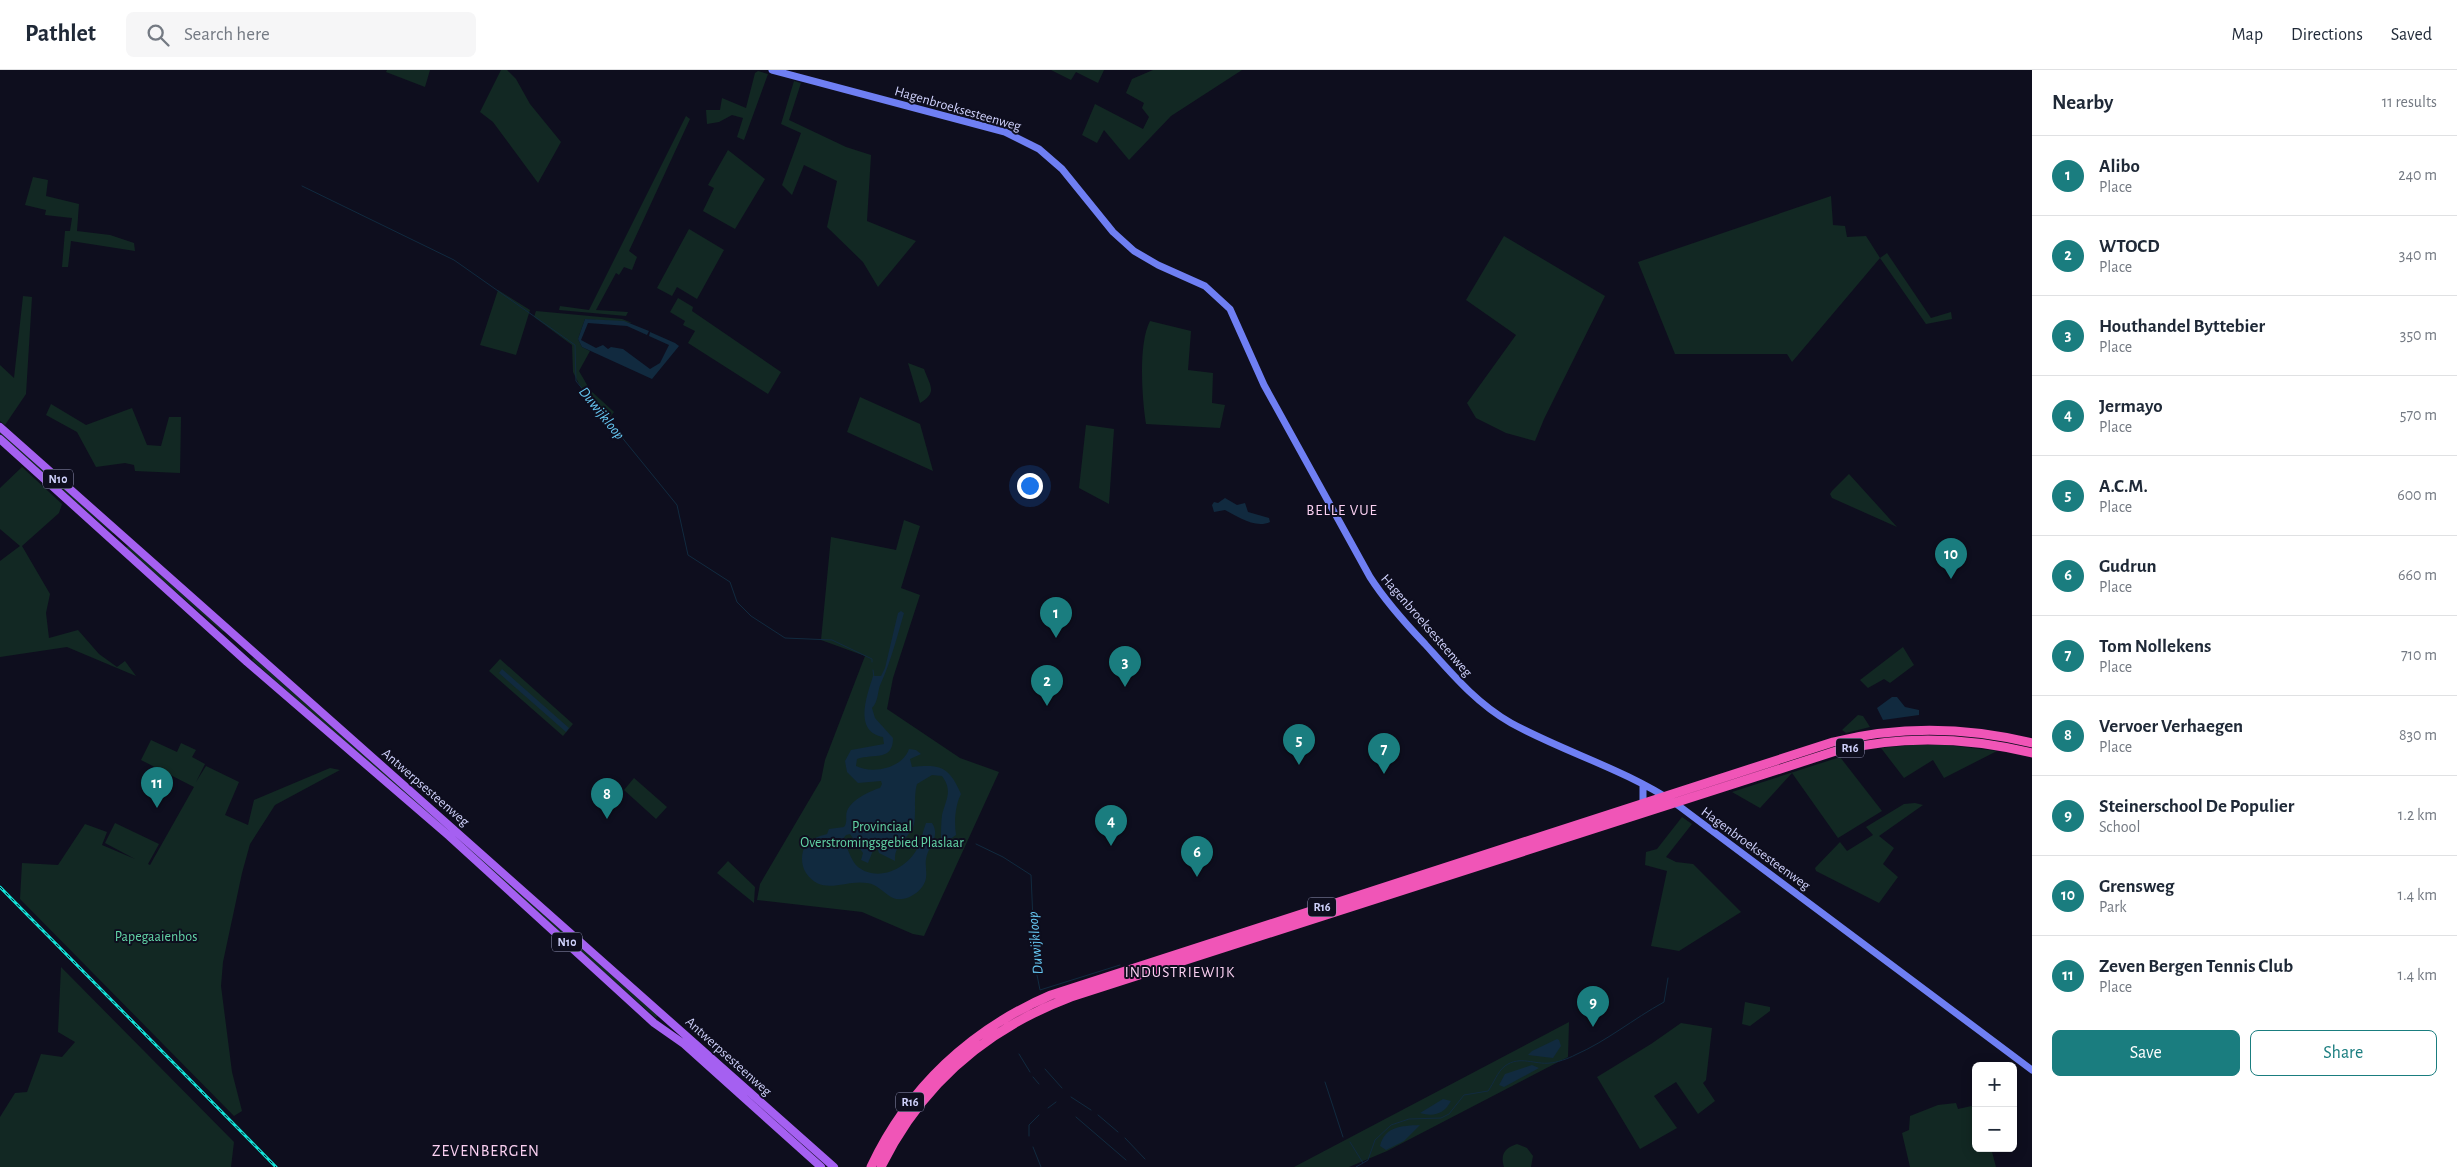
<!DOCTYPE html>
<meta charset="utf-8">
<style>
body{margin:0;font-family:"Alegreya Sans",sans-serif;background:#f6f6f7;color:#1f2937}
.controls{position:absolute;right:15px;bottom:15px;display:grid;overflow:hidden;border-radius:8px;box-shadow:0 2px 12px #0003}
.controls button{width:45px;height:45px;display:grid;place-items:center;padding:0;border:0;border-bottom:1px solid #e0e1e3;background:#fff;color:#1f2937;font:25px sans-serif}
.you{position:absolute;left:1029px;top:415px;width:18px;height:18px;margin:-12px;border:4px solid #fff;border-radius:50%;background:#1a73e8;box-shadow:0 0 0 8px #1a73e833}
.badge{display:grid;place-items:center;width:32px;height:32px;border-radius:50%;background:#1a7d7f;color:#fff;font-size:16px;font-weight:700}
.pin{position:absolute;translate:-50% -41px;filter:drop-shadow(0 1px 2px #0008)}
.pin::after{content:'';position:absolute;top:26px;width:18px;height:15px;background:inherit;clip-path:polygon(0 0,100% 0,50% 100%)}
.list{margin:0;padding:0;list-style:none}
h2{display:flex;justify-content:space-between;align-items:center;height:65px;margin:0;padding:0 20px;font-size:21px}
h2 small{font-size:16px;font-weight:400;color:#747a83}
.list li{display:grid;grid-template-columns:32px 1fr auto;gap:15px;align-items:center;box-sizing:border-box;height:80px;padding:0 20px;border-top:1px solid #e0e1e3}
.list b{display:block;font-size:19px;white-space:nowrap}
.list p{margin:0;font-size:16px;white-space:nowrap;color:#747a83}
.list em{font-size:16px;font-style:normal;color:#747a83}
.actions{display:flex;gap:10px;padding:15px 20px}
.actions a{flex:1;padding:11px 0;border:1px solid #1a7d7f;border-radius:8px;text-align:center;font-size:18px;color:#1a7d7f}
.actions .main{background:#1a7d7f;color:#fff}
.icon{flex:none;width:28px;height:28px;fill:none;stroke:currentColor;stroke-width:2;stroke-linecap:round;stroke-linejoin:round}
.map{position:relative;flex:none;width:2032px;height:1097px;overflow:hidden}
header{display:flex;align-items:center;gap:30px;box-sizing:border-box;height:70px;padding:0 25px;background:#fff;border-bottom:1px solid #e0e1e3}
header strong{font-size:24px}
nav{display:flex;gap:28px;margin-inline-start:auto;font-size:18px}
.search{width:350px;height:45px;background:#f6f6f7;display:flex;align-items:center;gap:12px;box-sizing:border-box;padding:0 18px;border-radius:8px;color:#747a83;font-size:19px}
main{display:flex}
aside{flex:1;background:#fff}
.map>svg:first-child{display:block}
</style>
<header>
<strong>Pathlet</strong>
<div class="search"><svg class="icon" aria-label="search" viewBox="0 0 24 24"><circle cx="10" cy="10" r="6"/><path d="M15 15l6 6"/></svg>Search here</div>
<nav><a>Map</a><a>Directions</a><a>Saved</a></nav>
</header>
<main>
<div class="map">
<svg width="2032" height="1097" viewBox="0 0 2032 1097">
<rect width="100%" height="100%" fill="#0e0e1e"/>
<path fill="#122823" d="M387 0H430L425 17 386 2Z
M501 0H507L516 9 530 34 561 72 538 113 493 52 480 42Z
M1051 0H1104L1098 13 1076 2 1071 10Z
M1153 0H1242L1171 46 1129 90 1104 60 1097 73 1082 65 1095 34 1143 59 1149 47 1142 38 1144 33 1126 23 1132 9Z
M758 1 768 4 744 70 737 67 743 48 732 45 719 52 707 54 706 40H720L722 28 746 38 755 3Z
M794 11 801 13 789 50 846 77 871 85 867 151 916 171 878 217 863 192 827 157 837 111 804 95 792 125 782 115 801 63 781 54Z
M686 46 690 49 629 181 637 187 632 200 624 197 619 205 616 203 596 240 628 242 626 246 559 240 560 236 589 240Z
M728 80 765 109 735 159 703 141 714 118 708 115Z
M33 107 48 110 46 126 79 134 77 161 110 165 134 173 135 181 71 171 68 197H62L65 161H70L72 148 45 145 46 140 25 135Z
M1831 126 1833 155 1845 156 1847 167 1866 166 1880 188 1887 183 1931 248 1951 242 1952 249 1926 254 1880 188 1792 292 1787 284H1675L1638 192Z
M689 159 724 180 697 229 677 217 672 226 657 218Z
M1504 166 1605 226 1544 349 1535 371 1506 363 1476 348 1467 333 1516 265 1466 230Z
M498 220 530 240 516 285 480 275Z
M23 226 32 227 26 324 5 355 0 351V295L14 308Z
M678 228 693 237 692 241 781 302 768 324 688 273 695 261 683 255 685 251 670 242Z
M536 241 622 249 632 253 585 249 578 269 582 277 590 281 579 301 590 320 614 342 607 351 582 320 573 302 572 275 534 247Z
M1150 251 1191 261 1188 300 1213 303 1212 333 1225 335 1220 358 1146 354C1142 328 1138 274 1150 251Z
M908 293 924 299C930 316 938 322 920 333Z
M860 327 920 354 933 401 847 362Z
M51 334 86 355 132 338 147 375 161 376 169 347H181L180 403 135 401 134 395 125 393 96 397 77 362 46 345Z
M1086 355 1114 359 1109 434 1079 418Z
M0 362 113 462V464L0 367Z
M22 397 62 434 59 443 22 476 50 524 46 543 49 568 78 560 99 584 117 597 125 591 136 606 67 577 0 587V491L20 476 0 459V418Z
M1849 404 1897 457 1832 428 1830 424 1832 421Z
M904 450 920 456 901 518 920 525 893 608 887 639 960 688 999 702 924 866 913 864 862 842 757 830 760 814 821 710 825 690 865 586 821 570 831 467 896 480Z
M129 476 224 560 223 562 127 480 126 477Z
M1903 577 1914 595 1890 613 1884 609 1868 618 1860 610Z
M254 587 449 759 447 762 252 590Z
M500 589 573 654 563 666 489 601Z
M1858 645 1863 646 1870 657 1846 663 1842 660Z
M151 670 177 682 181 673 196 680 192 687 205 694 196 712 206 696 239 712 225 745 248 755 254 730 330 698 340 700 275 735 250 774 242 803 223 892 221 916 232 1002 242 1041 234 1046 20 829 22 793 58 795 85 754 107 762 102 775 135 789 105 773 115 753 159 774 148 794 150 795 194 717 141 690Z
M1913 675H1946L1997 681 1944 708 1933 690 1904 708 1881 678Z
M1840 687 1882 741 1838 768 1792 703 1760 738 1732 722Z
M634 708 667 737 656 749 624 720Z
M1915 733 1923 735 1879 766 1894 778 1883 794 1898 807 1879 833 1816 801 1815 798 1840 772 1847 781 1873 765 1866 757 1904 734Z
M1682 747 1692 754 1666 787 1676 792 1693 794 1741 842 1679 881 1651 876 1667 801 1645 795 1646 782 1657 779Z
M471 779 659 944 656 948 468 782Z
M728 791 755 817 754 833 717 803Z
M61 897 234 1072 231 1097H0V1047L15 1023 27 1022 41 984 62 987 75 972 58 962Z
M1745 932 1770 937V941L1750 956 1742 954Z
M1569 952 1568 987 1562 990 1387 1081 1349 1097H1294Z
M1681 953 1712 958 1706 1010 1703 1013 1715 1031 1698 1044 1676 1012 1654 1026 1677 1058 1640 1079 1597 1007 1651 974Z
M1956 1033 1958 1039 1976 1035V1078H1991L1996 1097H1910L1902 1063 1909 1060 1910 1046 1938 1035Z
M1517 1074 1527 1078 1533 1086 1531 1097H1504C1500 1084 1505 1078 1517 1074Z"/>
<path fill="#112a3f" d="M585 249 624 251 649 261 647 265 627 256 588 253 581 270 596 278 603 275 608 279 611 277 623 279 650 299 660 293 669 275 649 266 650 262 675 273 679 276 652 309 582 277 578 269Z
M1225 428 1237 435 1245 433 1248 442 1269 448 1270 452C1255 459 1237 446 1225 440L1214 442 1212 435 1214 432 1218 433Z
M901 541 904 543C897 567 891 591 881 613 877 621 879 631 872 638L875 648 893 668C893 692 874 683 857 689L856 696C872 704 902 699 909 679L916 680 921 684 910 689 912 697C940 694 949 696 961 724 955 736 954 752 956 765L949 770H941C941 762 941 753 942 745 946 729 953 721 942 706L932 705 917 714C913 727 917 749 913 757 907 770 894 774 895 791L879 783 877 777 874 778 868 793 861 790 863 783 850 764 846 765 842 770C849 778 850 790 858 797 879 813 909 798 919 775 922 768 923 760 926 753H932C941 767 928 776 926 789 925 795 927 802 926 808 924 821 906 833 893 828 884 824 878 814 867 813 845 809 823 827 806 803 802 797 801 788 803 781 807 771 818 766 827 764L829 759 844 757C848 752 845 747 847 741 852 729 870 721 880 718L882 714 881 711 858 713 847 702 845 691 851 680 884 674 883 667C853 661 867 626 873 606H881L885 598 898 543Z
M502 599 569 658 566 662 499 603Z
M1892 627H1897L1905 637 1919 640V645L1883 650 1877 638Z
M1557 969 1559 970 1561 976 1553 988 1528 985 1532 981Z
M1532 995 1539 998 1504 1017 1499 1015 1505 1004Z
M1443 1029 1451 1031C1444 1044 1434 1047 1420 1043Z
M1420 1055 1404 1071 1386 1080 1380 1076C1385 1056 1401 1056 1420 1055Z"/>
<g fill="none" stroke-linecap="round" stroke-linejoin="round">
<path stroke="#112a3f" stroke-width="1" d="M302 116 454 190 575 275 576 311 677 435 688 485 730 512 737 532 751 546 785 568 832 570 872 589V592
M873 600 874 607
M976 774 1003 787 1031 805 1035 895 1040 920 1120 895
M1019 984 1030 1002
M1045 999 1062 1018
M1033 1007 1039 1014
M1325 1012 1343 1067
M1071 1027 1091 1040
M1048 1038 1056 1032
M1098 1045 1118 1062
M1076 1047 1126 1090
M1029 1066V1055L1039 1045
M1125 1068 1145 1089
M1350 1072 1363 1093 1356 1097
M1033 1077 1041 1097
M1363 1093 1368 1090 1375 1070 1391 1055 1409 1049 1441 1048 1449 1044 1464 1025 1488 1021C1494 1013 1497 1002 1505 996 1520 985 1535 995 1550 993 1555 993 1570 988 1575 985 1607 971 1633 949 1664 932L1668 908"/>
<path stroke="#6f7ff3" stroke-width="7" d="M772 0 1005 62 1039 79 1062 99 1113 162 1134 181 1158 195 1205 216 1230 239 1264 315 1370 507C1386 532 1405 553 1425 574 1452 604 1476 633 1511 653 1564 682 1624 699 1675 733L2032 1000
M1643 733V715"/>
<path stroke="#a560f1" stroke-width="8" d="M0 357 834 1097
M0 369 247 592 449 766 654 953 684 974 821 1097"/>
<path stroke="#f055b7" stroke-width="9" d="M871 1097C908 1018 971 959 1051 925L1833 672C1898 656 1967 657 2032 673
M881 1097C921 1015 986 959 1071 927L1836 681C1901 665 1967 667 2032 683"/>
<g stroke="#13e3d8" stroke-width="3">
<path id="rail" d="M0 817 276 1097"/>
</g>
<use href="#rail" stroke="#0e0e1e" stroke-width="1" stroke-dasharray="4" stroke-linecap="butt"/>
</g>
<g text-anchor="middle" stroke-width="4" stroke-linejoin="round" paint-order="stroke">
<g fill="#0e0e1e" stroke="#9596b9" stroke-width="1">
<rect x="43" y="399.5" width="30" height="19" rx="4"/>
<rect x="1836" y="668.5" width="28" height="19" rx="4"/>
<rect x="1308" y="827.5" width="28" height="19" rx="4"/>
<rect x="552" y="862.5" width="30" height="19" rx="4"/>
<rect x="896" y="1022.5" width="28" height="19" rx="4"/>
</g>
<g font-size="12" font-weight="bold" fill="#cfd1fb">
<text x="58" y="413">N10</text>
<text x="1850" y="682">R16</text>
<text x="1322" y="841">R16</text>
<text x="567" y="876">N10</text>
<text x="910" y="1036">R16</text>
</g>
<g font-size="14" fill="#cfd1fb" stroke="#0e0e1e">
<text transform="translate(958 38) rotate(16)" y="5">Hagenbroeksesteenweg</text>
<text transform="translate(1427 555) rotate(49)" y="5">Hagenbroeksesteenweg</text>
<text transform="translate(426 717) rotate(41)" y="5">Antwerpsesteenweg</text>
<text transform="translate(1756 778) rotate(36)" y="5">Hagenbroeksesteenweg</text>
<text transform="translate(729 986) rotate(42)" y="5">Antwerpsesteenweg</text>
</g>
<g font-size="14" fill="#62d4a6" stroke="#0e0e1e">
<text x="882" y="761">Provinciaal<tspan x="882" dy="16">Overstromingsgebied Plaslaar</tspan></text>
<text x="156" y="871">Papegaaienbos</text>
</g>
<g font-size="15" font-style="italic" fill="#66c7f2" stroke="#0e0e1e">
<text transform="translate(602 343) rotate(51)" y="5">Duwijkloop</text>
<text transform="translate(1035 873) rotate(-95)" y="5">Duwijkloop</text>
</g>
<g font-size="15" letter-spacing="1" fill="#fbd1f2" stroke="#0e0e1e">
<text x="1342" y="445">BELLE VUE</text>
<text x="1180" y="907">INDUSTRIEWIJK</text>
</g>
<g font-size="16" letter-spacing="1" fill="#fbd1f2" stroke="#0e0e1e">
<text x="486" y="1086">ZEVENBERGEN</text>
</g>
</g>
</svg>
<div class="controls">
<button>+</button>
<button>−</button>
</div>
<div class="you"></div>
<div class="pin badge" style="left:1056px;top:568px">1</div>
<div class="pin badge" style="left:1047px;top:636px">2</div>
<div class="pin badge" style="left:1125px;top:617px">3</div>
<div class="pin badge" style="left:1111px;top:776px">4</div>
<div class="pin badge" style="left:1299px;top:695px">5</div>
<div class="pin badge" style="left:1197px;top:807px">6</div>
<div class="pin badge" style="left:1384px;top:704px">7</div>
<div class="pin badge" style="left:607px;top:749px">8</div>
<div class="pin badge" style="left:1593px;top:957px">9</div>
<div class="pin badge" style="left:1951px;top:509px">10</div>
<div class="pin badge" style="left:157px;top:738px">11</div>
</div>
<aside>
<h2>Nearby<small>11 results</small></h2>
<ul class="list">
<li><span class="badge">1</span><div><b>Alibo</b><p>Place</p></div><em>240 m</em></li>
<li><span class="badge">2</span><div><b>WTOCD</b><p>Place</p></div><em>340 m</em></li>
<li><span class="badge">3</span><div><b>Houthandel Byttebier</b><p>Place</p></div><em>350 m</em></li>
<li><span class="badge">4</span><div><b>Jermayo</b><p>Place</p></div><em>570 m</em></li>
<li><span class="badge">5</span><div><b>A.C.M.</b><p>Place</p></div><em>600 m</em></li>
<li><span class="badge">6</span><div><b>Gudrun</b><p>Place</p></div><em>660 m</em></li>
<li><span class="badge">7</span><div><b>Tom Nollekens</b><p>Place</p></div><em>710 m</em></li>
<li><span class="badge">8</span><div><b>Vervoer Verhaegen</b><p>Place</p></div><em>830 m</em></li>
<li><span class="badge">9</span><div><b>Steinerschool De Populier</b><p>School</p></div><em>1.2 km</em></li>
<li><span class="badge">10</span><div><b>Grensweg</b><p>Park</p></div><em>1.4 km</em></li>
<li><span class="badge">11</span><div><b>Zeven Bergen Tennis Club</b><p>Place</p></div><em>1.4 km</em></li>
</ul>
<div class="actions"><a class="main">Save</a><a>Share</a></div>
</aside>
</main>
